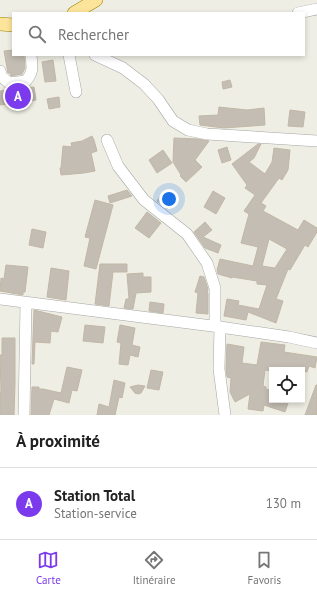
<!DOCTYPE html>
<html lang="fr">
<meta charset="utf-8">
<style>
body{margin:0;font-family:"PT Sans",sans-serif;background:#f2f2f2;color:#222}
.controls{position:absolute;right:12px;bottom:12px;display:grid;overflow:hidden;border-radius:0px;box-shadow:0 2px 6px #0003}
.controls button{width:36px;height:36px;display:grid;place-items:center;padding:0;border:0;border-bottom:1px solid #e0e0e0;background:#fff;color:#222;font:20px sans-serif}
.you{position:absolute;left:169px;top:199px;width:14px;height:14px;margin:-10px;border:3px solid #fff;border-radius:50%;background:#1a73e8;box-shadow:0 0 0 6px #1a73e833}
.badge{display:grid;place-items:center;width:26px;height:26px;border-radius:50%;background:#7c3aed;color:#fff;font-size:13px;font-weight:700}
.pin{position:absolute;translate:-50% -50%;border:2px solid #fff;box-shadow:0 1px 4px #0006}
.list{margin:0;padding:0;list-style:none}
h2{display:flex;justify-content:space-between;align-items:center;height:52px;margin:0;padding:0 16px;font-size:17px}
h2 small{font-size:13px;font-weight:400;color:#767676}
.list li{display:grid;grid-template-columns:26px 1fr auto;gap:12px;align-items:center;box-sizing:border-box;height:72px;padding:0 16px;border-top:1px solid #e0e0e0}
.list b{display:block;font-size:15px;white-space:nowrap}
.list p{margin:0;font-size:13px;white-space:nowrap;color:#767676}
.list em{font-size:13px;font-style:normal;color:#767676}
.icon{flex:none;width:22px;height:22px;fill:none;stroke:currentColor;stroke-width:2;stroke-linecap:round;stroke-linejoin:round}
.map{position:relative;flex:none;width:317px;height:415px;overflow:hidden}
.search{position:absolute;background:#fff;box-shadow:0 2px 6px #0003;left:12px;right:12px;top:12px;height:44px;display:flex;align-items:center;gap:10px;box-sizing:border-box;padding:0 14px;border-radius:0px;color:#767676;font-size:15px}
.sheet{height:124px;background:#fff}
nav{display:flex;justify-content:space-around;align-items:center;box-sizing:border-box;height:56px;border-top:1px solid #e0e0e0;background:#fff;font-size:11px;color:#767676}
nav a{display:grid;justify-items:center;gap:2px}
nav .on{color:#7c3aed}
.map>svg:first-child{display:block}
</style>
<div class="map">
<svg width="317" height="415" viewBox="0 0 317 415">
<rect width="100%" height="100%" fill="#efeee4"/>
<path fill="#c4bdb3" stroke="#c1b7a6" fill-rule="evenodd" d="M13 50V55H24L25 68 22 74 11 76 10 73H8L4 51Z
M53 60 56 81 45 82 42 62Z
M230 80 232 87 223 89 222 82Z
M34 87 36 100 0 105V91Z
M59 97 60 107 49 109 47 99Z
M219 107 247 110 264 108 265 125 224 128 200 125 199 116 218 115Z
M290 110 305 112 303 127 288 126Z
M92 136 94 140 97 151 91 153 95 171 84 173 61 175 60 168H61L63 146 72 147 71 143 82 141Z
M174 138 198 139 209 141 195 160 202 167 186 182 180 176 181 175 173 162Z
M258 144H261L254 158 249 162 265 174 272 162 274 148 290 150 288 170 282 180 279 178 261 203 266 206 263 211 298 230 304 220 317 228V232L308 247 305 245 290 270 288 269 276 299 283 301 276 323 248 312 246 320 224 316 227 299 239 301 238 305 259 309 267 285 257 284V281L232 277V278L218 274 217 270 220 259 253 266 258 247 241 243 249 214 244 211 255 195 245 188 247 185 232 164ZM269 239 287 249 275 268 262 266Z
M227 147 231 160 222 163 218 150Z
M163 150 172 163 157 173 149 160Z
M127 190 132 196 110 203 108 196Z
M164 191 175 198 167 209 157 201Z
M213 191 225 198 216 214 204 207Z
M95 200 113 205 96 269 84 266 90 238 85 237Z
M147 212 161 223 149 238 135 228Z
M205 222 212 230 203 237 221 245 218 253 205 248 194 232Z
M32 229 46 232 43 248 29 245Z
M100 264H127V272H113L109 306 95 304Z
M6 265 28 267 25 292H23V295L0 291 1 278 4 279Z
M51 268 69 271 66 300 47 297Z
M143 273V277H151V292L136 293 133 309 124 308 126 299H129L127 274Z
M200 276 204 277 208 289 207 293H208V314L196 313 198 293 195 292Z
M150 302 164 304 163 313 149 311Z
M34 310 62 317 58 332 51 331 50 343 35 342 34 364H32Z
M85 325 105 327 103 343 83 341Z
M120 325 135 328 132 345 140 347 138 357 130 355 128 365 119 364 121 343 117 342Z
M2 338H15V384L14 415H0V392H1L0 355H2Z
M261 342 285 345 284 352 317 357 315 368 309 366 307 372 280 367V370H272V371L265 370 263 386 266 387V389L272 391V400H289L285 412 264 405 263 411 248 409 250 394 235 402 230 392 231 378 227 377 226 369 227 344 244 347 242 363 257 365Z
M67 367 82 370 77 391 72 390 69 403 54 399 49 415H31L32 387H39V389H43L61 393Z
M151 370 163 372 159 390 147 388Z
M114 380 125 383 122 398 119 397 115 415H97L99 404 109 407Z
M138 385 145 386 141 393 138 394 135 393 130 387Z
M316 385H317V415H305Z"/>
<g fill="none" stroke-linecap="round" stroke-linejoin="round">
<g stroke="#a5a5a5" stroke-width="12">
<path id="minor" d="M298 13 317 9
M69 55 76 92
M95 55 123 68 144 84 158 99 173 121 188 130 207 134 317 141
M0 71 2 77 9 83 26 81C34 71 32 67 31 55
M107 140 118 166 144 200 187 234 207 263 215 288V326
M0 299 220 327 289 337 317 343
M220 327 219 369 225 415
M24 415 26 303"/>
</g>
<g stroke="#998100" stroke-width="14">
<path id="major" d="M74 13 96 0
M0 24 13 25"/>
</g>
<use href="#minor" stroke="#fff" stroke-width="11"/>
<use href="#major" stroke="#fde49b" stroke-width="13"/>
</g>
</svg>
<div class="controls">
<button><svg class="icon" aria-label="locate" viewBox="0 0 24 24"><circle cx="12" cy="12" r="6"/><path d="M12 2v4M12 18v4M2 12h4M18 12h4"/></svg></button>
</div>
<div class="you"></div>
<div class="pin badge" style="left:18px;top:96px">A</div>
<div class="search"><svg class="icon" aria-label="search" viewBox="0 0 24 24"><circle cx="10" cy="10" r="6"/><path d="M15 15l6 6"/></svg>Rechercher</div>
</div>
<section class="sheet">
<h2>À proximité<small></small></h2>
<ul class="list">
<li><span class="badge">A</span><div><b>Station Total</b><p>Station-service</p></div><em>130 m</em></li>
</ul>
</section>
<nav>
<a class="on"><svg class="icon" aria-label="map" viewBox="0 0 24 24"><path d="M3 6l6-2 6 2 6-2v14l-6 2-6-2-6 2zM9 4v14M15 6v14"/></svg>Carte</a>
<a><svg class="icon" aria-label="directions" viewBox="0 0 24 24"><path d="M12 3l9 9-9 9-9-9zM9 14v-3h6M13 9l2 2-2 2"/></svg>Itinéraire</a>
<a><svg class="icon" aria-label="saved" viewBox="0 0 24 24"><path d="M7 4h10v16l-5-4-5 4z"/></svg>Favoris</a>
</nav>
